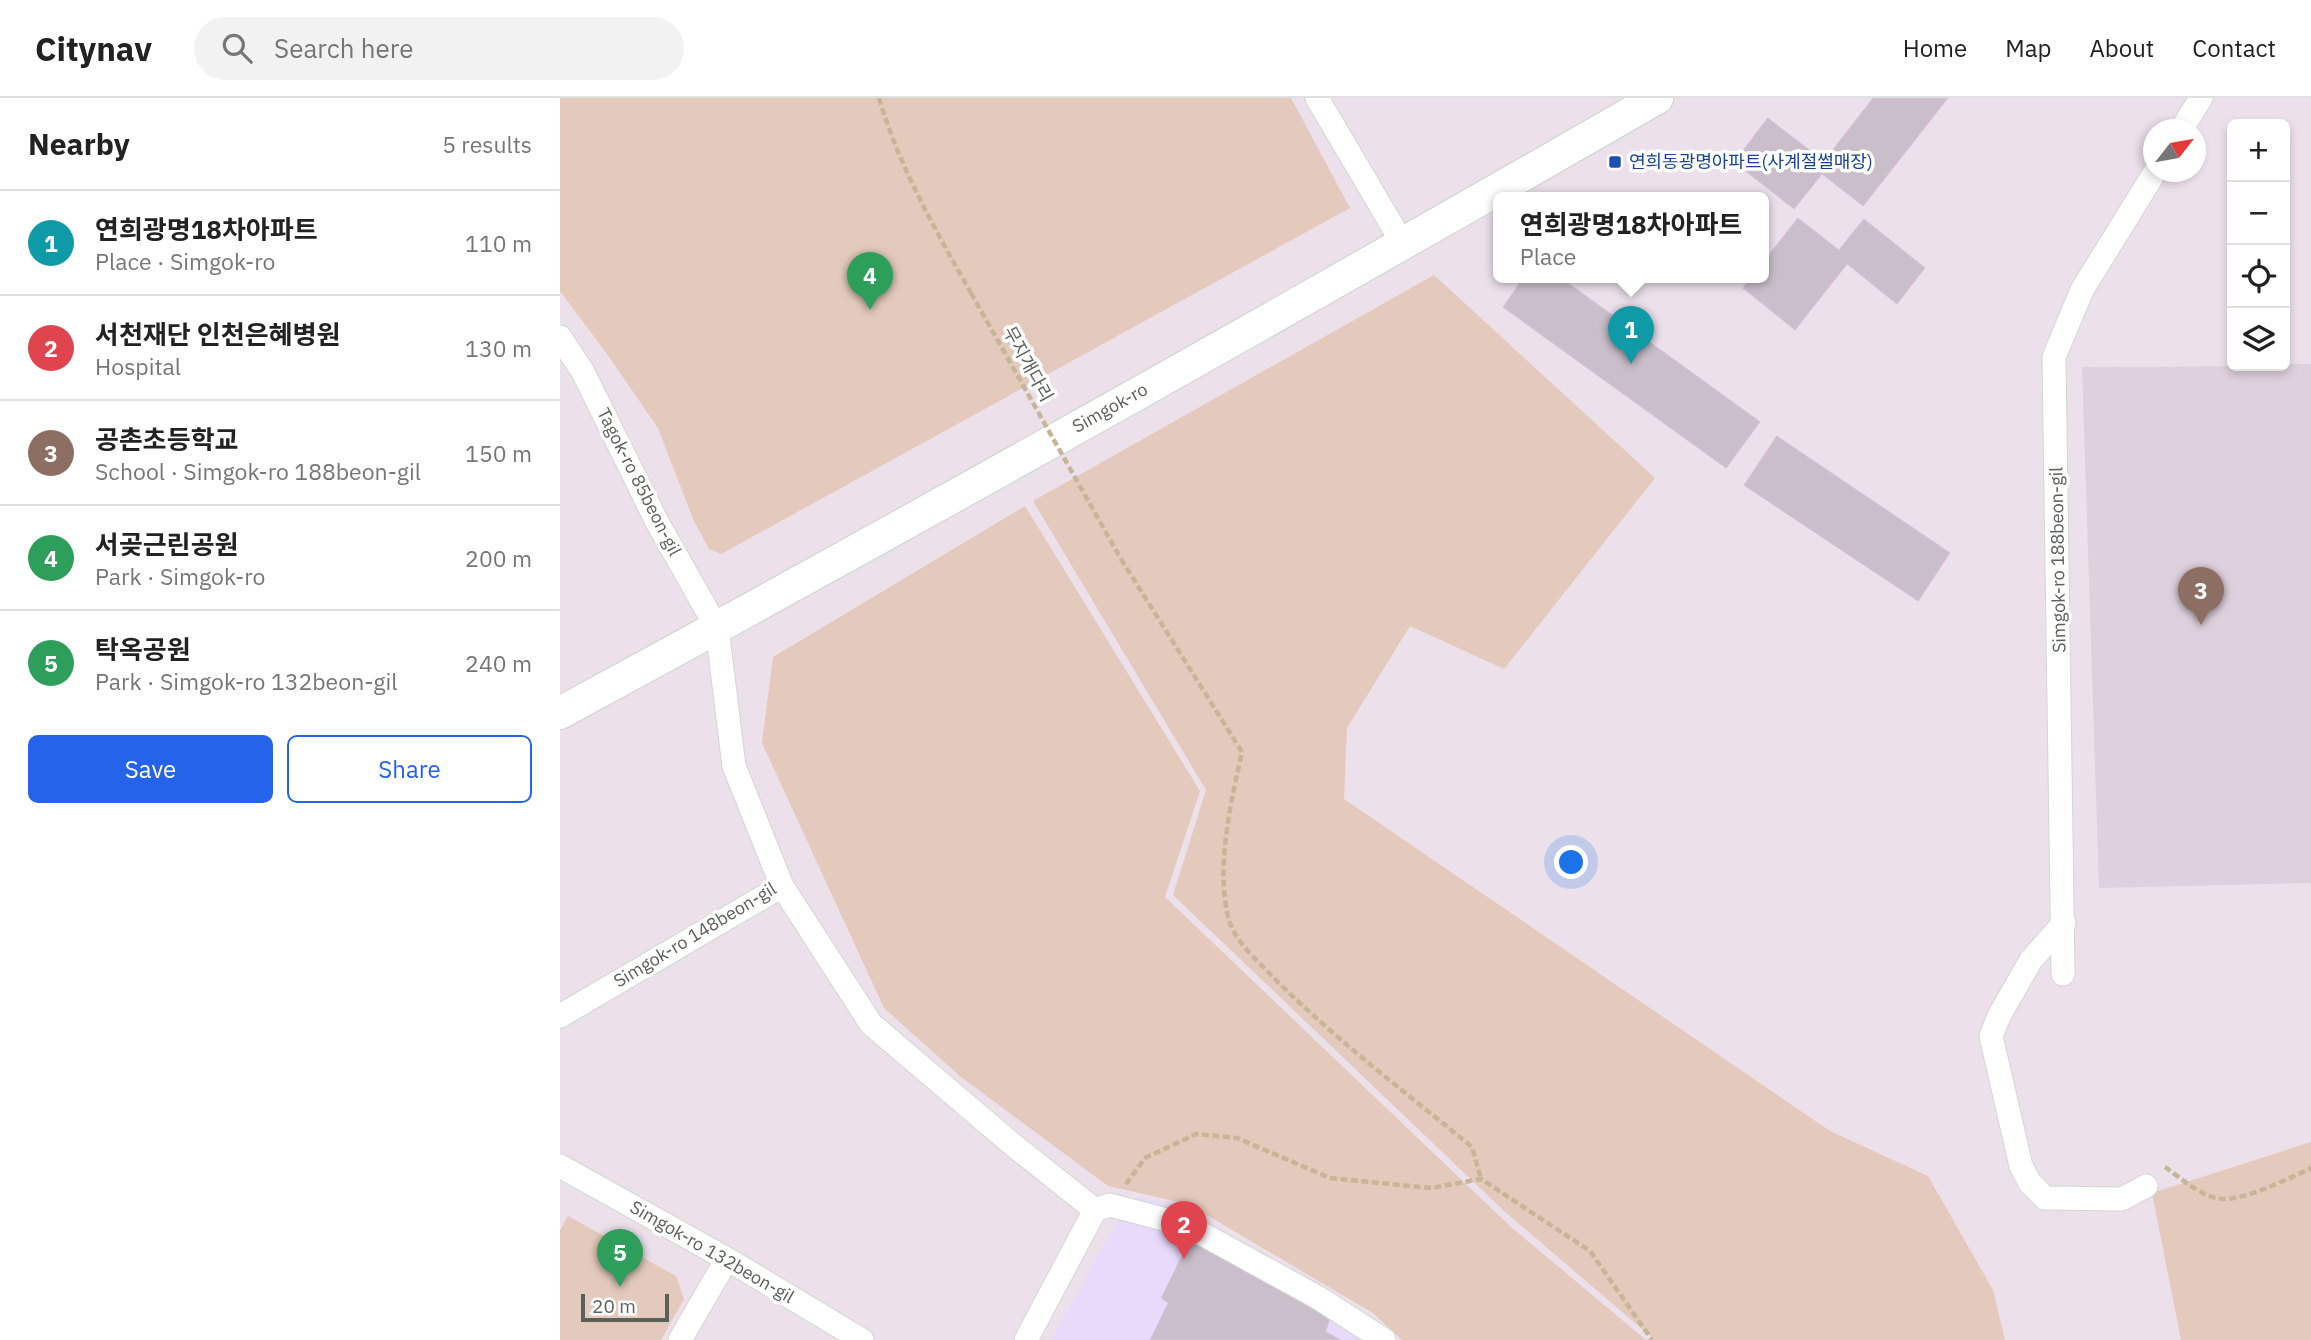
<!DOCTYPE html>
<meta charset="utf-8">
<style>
body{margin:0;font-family:"IBM Plex Sans","Noto Sans KR",sans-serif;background:#f2f2f2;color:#222}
.controls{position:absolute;right:21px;top:21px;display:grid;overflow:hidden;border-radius:10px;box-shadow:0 4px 10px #0003}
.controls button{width:63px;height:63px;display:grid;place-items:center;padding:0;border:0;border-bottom:2px solid #e0e0e0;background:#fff;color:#222;font:35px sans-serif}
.compass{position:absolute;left:1583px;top:21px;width:63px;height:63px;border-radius:50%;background:#fff;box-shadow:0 4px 10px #0003;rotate:59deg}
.scale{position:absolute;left:21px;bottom:18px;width:88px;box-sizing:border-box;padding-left:7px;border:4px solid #596159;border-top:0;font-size:19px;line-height:24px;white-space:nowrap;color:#596159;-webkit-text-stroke:5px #fff;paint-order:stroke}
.you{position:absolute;left:1012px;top:765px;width:24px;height:24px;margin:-18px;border:5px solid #fff;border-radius:50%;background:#1a73e8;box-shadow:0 0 0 10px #1a73e833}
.badge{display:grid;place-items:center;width:46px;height:46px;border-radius:50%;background:#2563eb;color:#fff;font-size:23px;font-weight:700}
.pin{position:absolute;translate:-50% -58px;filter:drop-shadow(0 2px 4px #0008)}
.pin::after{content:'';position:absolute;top:37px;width:24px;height:21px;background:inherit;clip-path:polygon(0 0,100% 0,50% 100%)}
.popup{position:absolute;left:933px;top:94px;width:276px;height:91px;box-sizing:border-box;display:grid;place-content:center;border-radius:10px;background:#fff;filter:drop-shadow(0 2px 5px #0005);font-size:23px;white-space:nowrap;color:#767676}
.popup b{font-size:26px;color:#222}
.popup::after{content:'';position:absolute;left:50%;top:100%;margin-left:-14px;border:14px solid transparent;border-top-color:#fff}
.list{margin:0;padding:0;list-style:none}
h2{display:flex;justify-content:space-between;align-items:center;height:91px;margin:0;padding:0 28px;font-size:30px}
h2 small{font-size:23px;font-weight:400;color:#767676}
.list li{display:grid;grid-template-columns:46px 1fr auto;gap:21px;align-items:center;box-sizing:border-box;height:105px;padding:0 28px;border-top:2px solid #e0e0e0}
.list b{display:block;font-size:26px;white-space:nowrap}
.list p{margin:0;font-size:23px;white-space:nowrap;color:#767676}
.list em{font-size:23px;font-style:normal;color:#767676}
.actions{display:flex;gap:14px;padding:21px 28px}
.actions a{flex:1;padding:16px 0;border:2px solid #2563eb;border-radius:10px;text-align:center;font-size:24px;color:#2563eb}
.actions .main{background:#2563eb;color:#fff}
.icon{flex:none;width:38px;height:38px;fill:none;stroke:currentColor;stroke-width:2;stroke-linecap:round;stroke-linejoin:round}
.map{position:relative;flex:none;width:1751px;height:1242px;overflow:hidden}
header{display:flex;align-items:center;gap:42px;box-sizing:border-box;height:98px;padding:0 35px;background:#fff;border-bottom:2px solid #e0e0e0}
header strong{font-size:33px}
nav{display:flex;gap:38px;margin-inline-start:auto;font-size:24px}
.search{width:490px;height:63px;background:#f2f2f2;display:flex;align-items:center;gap:18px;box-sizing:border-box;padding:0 24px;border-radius:38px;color:#767676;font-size:26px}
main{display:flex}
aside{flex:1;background:#fff}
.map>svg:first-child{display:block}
</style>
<header>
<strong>Citynav</strong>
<div class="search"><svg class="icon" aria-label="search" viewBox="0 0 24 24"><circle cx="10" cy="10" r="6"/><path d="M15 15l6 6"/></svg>Search here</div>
<nav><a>Home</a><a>Map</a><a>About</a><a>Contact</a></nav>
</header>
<main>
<aside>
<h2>Nearby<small>5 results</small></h2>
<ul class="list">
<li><span class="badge" style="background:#0f9aa8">1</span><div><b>연희광명18차아파트</b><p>Place · Simgok-ro</p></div><em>110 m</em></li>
<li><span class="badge" style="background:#e0444e">2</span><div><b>서천재단 인천은혜병원</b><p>Hospital</p></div><em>130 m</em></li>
<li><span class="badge" style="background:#8d6e63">3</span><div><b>공촌초등학교</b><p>School · Simgok-ro 188beon-gil</p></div><em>150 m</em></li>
<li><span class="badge" style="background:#2e9e5b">4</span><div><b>서곶근린공원</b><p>Park · Simgok-ro</p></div><em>200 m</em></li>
<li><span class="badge" style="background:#2e9e5b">5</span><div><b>탁옥공원</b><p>Park · Simgok-ro 132beon-gil</p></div><em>240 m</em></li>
</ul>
<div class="actions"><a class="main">Save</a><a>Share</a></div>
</aside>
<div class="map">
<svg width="1751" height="1242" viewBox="0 0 1751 1242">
<rect width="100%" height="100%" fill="#ece0ea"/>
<path fill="#ded1dd" d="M1725 266H1751V785L1539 790 1522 269 1725 268Z"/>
<path fill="#e8dafa" d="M578 1099 623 1110 811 1220 837 1242H491L558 1123Z"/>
<path fill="#e3cabc" d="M0 0H731L790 110 161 456 149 451 133 421 98 330 47 256 0 193Z
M874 177 1095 380 944 571 850 528 787 630 784 701 1270 1033 1368 1078 1433 1192 1445 1242H1095L944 1113 613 797 646 692 473 403Z
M465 408 640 693 605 799 951 1129 1086 1242H842L813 1215 628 1106 548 1088 401 979 324 910 202 645 213 559Z
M1751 1044V1242H1621L1592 1095Z
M8 1118 116 1178 124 1201 101 1242H0V1132Z"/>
<path fill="#c9bec9" stroke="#d0becf" stroke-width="2" d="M1314 0H1387L1303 107 1262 75 1234 110 1175 64 1208 21 1264 64Z
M1238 121 1279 153 1304 122 1364 170 1337 205 1287 165 1235 231 1184 190 1191 180H1204V164Z
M964 180H1000L1199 324 1166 369 944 209Z
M1217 339 1389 455 1358 502 1185 387Z
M633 1144 769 1221 765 1234 779 1242H591L609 1205 602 1200 628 1147Z"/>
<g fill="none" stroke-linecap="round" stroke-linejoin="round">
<g stroke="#d1d8d1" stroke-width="25">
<path id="street" d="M757 0 843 146
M1621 32 1641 0
M0 239 23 274 97 424 157 530 174 668 222 788 311 926 452 1046 535 1112
M1504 825 1471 862 1439 918 1431 938 1461 1068 1470 1085 1485 1100 1562 1101 1586 1088
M1503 876 1494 259 1522 192 1595 74
M0 918 222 788
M0 1068 167 1161 302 1242
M120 1242 167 1161
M466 1242 535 1112 550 1107 626 1127 757 1199 824 1242"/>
</g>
<g stroke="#cbd4cb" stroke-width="34">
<path id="secondary" d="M0 615C368 415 734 209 1097 0"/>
</g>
<path stroke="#c6b597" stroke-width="4.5" stroke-dasharray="7 3.5" stroke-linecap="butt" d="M319 0C340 71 375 131 411 195
M561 461 682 654C671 703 655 772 669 822 676 845 698 863 714 880 775 941 845 994 912 1049L921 1081
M1605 1069C1621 1080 1642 1100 1663 1101 1685 1102 1730 1080 1751 1070
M566 1086 585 1060 636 1036 677 1040 770 1080 871 1090 921 1081 1030 1153 1092 1242"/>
<use href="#street" stroke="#fff" stroke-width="23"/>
<use href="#secondary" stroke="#fff" stroke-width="32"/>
<path stroke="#c6b597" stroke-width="4.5" stroke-dasharray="7 3.5" stroke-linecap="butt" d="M411 195 561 461"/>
</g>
<rect fill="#1a4fb4" stroke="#fff" stroke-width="2.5" x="1048" y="57" width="14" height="14" rx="3.5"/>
<g text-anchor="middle" stroke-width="7" stroke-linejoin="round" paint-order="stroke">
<g font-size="18" fill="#164399" stroke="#fff" text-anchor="start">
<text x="1069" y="70">연희동광명아파트(사계절썰매장)</text>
</g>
<g font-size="18" fill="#596159" stroke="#fff">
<text transform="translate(468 266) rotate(61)" y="6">무지개다리</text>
<text transform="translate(550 310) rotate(-29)" y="6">Simgok-ro</text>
<text transform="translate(79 384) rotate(63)" y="6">Tagok-ro 85beon-gil</text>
<text transform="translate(1498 462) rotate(-91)" y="6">Simgok-ro 188beon-gil</text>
<text transform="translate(135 837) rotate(-31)" y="6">Simgok-ro 148beon-gil</text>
<text transform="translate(152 1154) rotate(30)" y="6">Simgok-ro 132beon-gil</text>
</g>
</g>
</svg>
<div class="controls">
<button>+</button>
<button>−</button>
<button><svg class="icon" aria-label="locate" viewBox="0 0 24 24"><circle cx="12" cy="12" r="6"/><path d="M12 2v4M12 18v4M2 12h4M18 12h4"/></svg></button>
<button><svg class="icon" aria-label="layers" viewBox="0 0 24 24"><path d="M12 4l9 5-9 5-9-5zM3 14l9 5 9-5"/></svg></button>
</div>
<svg class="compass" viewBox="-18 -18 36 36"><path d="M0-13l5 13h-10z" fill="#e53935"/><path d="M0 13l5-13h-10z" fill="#767676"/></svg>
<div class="scale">20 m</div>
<div class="you"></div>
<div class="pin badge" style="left:1071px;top:266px;background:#0f9aa8">1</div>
<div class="popup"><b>연희광명18차아파트</b>Place</div>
<div class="pin badge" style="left:624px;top:1161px;background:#e0444e">2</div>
<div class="pin badge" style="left:1641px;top:527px;background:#8d6e63">3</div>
<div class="pin badge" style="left:310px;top:212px;background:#2e9e5b">4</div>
<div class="pin badge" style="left:60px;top:1189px;background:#2e9e5b">5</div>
</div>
</main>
